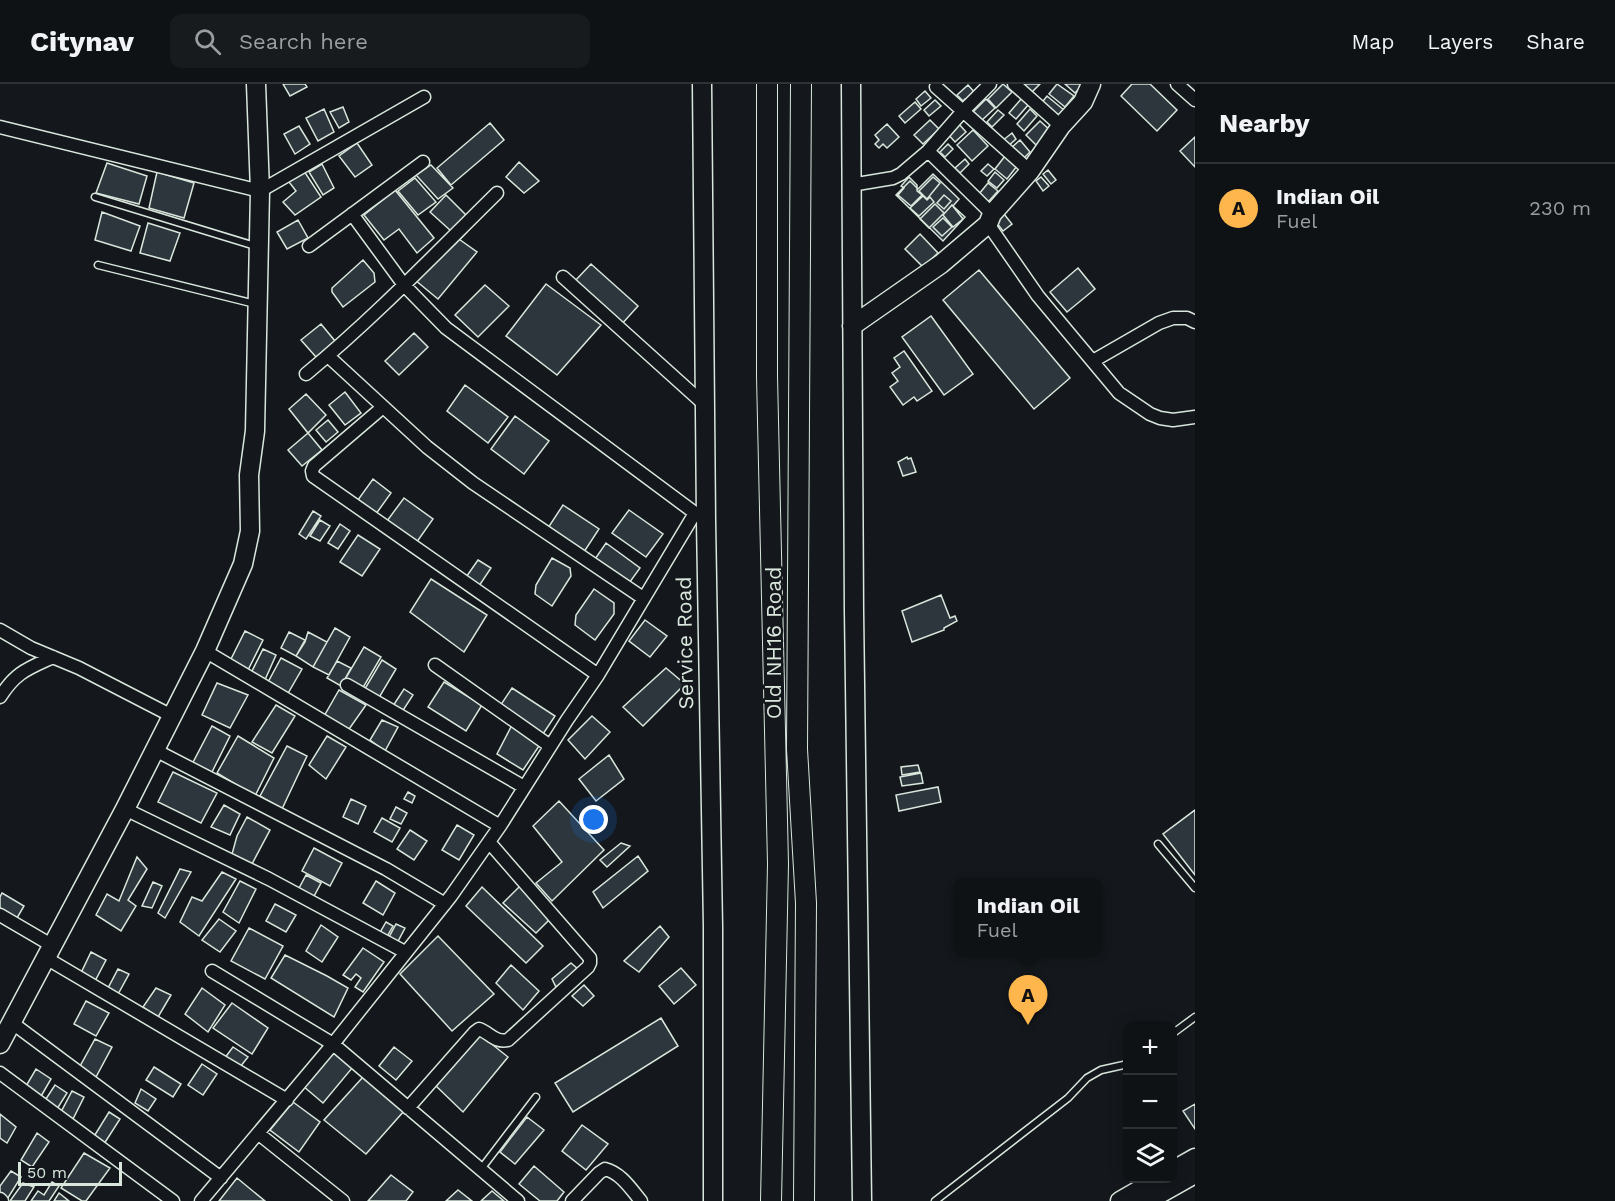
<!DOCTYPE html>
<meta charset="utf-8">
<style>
body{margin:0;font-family:"Work Sans",sans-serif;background:#181b1e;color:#f1f3f6}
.controls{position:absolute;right:18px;bottom:18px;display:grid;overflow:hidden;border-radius:12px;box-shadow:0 3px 15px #0003}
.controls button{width:54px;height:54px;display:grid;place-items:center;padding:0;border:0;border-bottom:2px solid #2f3234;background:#0f1215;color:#f1f3f6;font:30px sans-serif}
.scale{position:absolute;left:18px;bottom:15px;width:104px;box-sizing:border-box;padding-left:6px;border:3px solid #d8e6dc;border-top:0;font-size:16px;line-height:21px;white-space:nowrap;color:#d8e6dc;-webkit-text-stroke:4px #14181c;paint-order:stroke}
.you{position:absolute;left:594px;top:736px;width:21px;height:21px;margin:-15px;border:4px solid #fff;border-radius:50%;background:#1a73e8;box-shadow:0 0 0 9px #1a73e833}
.badge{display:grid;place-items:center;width:39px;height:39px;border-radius:50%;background:#ffb74d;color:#111;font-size:20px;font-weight:700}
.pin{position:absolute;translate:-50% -50px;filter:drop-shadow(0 2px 3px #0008)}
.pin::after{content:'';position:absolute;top:32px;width:21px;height:18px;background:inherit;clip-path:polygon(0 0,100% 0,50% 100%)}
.popup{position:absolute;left:953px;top:794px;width:150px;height:78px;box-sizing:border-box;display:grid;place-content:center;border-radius:12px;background:#0f1215;filter:drop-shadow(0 2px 4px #0005);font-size:20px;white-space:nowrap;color:#9b9ea0}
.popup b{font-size:22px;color:#f1f3f6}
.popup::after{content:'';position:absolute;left:50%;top:100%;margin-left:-12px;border:12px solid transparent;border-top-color:#0f1215}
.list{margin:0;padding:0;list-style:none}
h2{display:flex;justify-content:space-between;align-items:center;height:78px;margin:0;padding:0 24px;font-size:26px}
h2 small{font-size:20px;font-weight:400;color:#9b9ea0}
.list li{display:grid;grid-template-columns:39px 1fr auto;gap:18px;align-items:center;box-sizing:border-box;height:90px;padding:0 24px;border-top:2px solid #2f3234}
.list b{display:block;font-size:22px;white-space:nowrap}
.list p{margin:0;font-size:20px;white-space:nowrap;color:#9b9ea0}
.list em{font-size:20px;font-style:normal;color:#9b9ea0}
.icon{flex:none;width:33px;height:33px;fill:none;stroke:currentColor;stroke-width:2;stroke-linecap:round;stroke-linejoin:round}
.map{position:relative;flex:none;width:1195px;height:1117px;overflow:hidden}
header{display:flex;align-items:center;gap:36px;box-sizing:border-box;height:84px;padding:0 30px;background:#0f1215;border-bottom:2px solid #2f3234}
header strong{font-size:28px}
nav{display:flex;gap:33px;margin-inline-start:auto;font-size:21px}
.search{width:420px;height:54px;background:#181b1e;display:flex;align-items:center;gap:15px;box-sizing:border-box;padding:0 21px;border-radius:12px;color:#9b9ea0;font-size:22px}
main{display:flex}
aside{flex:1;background:#0f1215}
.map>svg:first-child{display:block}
</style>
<header>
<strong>Citynav</strong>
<div class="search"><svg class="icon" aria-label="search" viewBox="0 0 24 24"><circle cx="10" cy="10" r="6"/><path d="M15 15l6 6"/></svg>Search here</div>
<nav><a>Map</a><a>Layers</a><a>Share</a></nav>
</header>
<main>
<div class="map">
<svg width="1195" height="1117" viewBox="0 0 1195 1117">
<rect width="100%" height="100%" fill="#14181c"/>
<path fill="#2c363c" stroke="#d8e6dc" stroke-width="1.5" d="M283 0H305L307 3 290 12Z
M1003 0 1012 8 996 24 988 15Z
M1023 0H1040L1031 9 1022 1Z
M1057 0 1074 12 1065 23 1049 10Z
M1065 0H1084L1075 9Z
M1132 0H1150L1177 26 1157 47 1121 12Z
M968 1 976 10 968 17 965 15 963 17 957 11Z
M925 7 931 14 921 22 916 15Z
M1047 12 1064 26 1057 35 1040 21Z
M1022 14 1029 20 1016 35 1009 29Z
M986 15 995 24 980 38 972 29Z
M935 16 941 22 929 32 924 26Z
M915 18 921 25 905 39 899 32Z
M343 23 349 38 339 44 330 28Z
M324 25 334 48 318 57 306 34Z
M1030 25 1037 32 1024 47 1017 40Z
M998 26 1004 31 992 43 987 38Z
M930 36 939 45 923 60 914 51Z
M1040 37 1052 48 1038 63 1026 51Z
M490 39 504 56 451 101 437 84Z
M958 39 966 48 955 58 947 49Z
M887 40 899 53 887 64 883 60 879 64 875 60 879 56 875 51Z
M299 42 310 60 295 70 284 50Z
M973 46 988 62 972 77 957 61Z
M1012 49 1016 55 1007 63 1002 57Z
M1195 53V83L1180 67Z
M1020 56 1030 68 1021 77 1010 65Z
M357 59 372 81 355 93 339 72Z
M948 60 953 65 945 73 940 68Z
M1005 72 1017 82 1007 95 995 85Z
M965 75 969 80 960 89 955 84Z
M519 78 539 97 524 109 506 93Z
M107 79 147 92 139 120 96 109Z
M322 80 334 104 323 111 309 88Z
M988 80 994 85 987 92 981 87Z
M431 81 453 104 438 115 416 91Z
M1048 86 1056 96 1051 100 1043 90Z
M304 87 321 113 295 131 283 118 296 107 289 98Z
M157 88 194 99 184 134 149 124Z
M995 88 1004 96 997 104 988 97Z
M933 90 959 115 953 122 965 133 943 157 896 111 910 97 918 105Z
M909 93 917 101V107L922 111 911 122 898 111 904 104 901 102Z
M933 93 940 99 927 115 919 107Z
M1041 93 1049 102 1043 107 1036 97Z
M415 94 436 118 418 131 398 107Z
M988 99 998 107 988 118 979 110Z
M395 106 434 154 417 169 399 145 384 156 364 131Z
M446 111 466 131 451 147 430 128Z
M944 111 951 117 944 125 937 119Z
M923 112 927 116 930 113 934 118 919 132 910 124Z
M935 120 944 129 929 144 920 135Z
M952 121 963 135 953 143 943 131Z
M102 128 140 142 131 167 95 156Z
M1004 130 1012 140 1003 147 996 138Z
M943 134 952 143 942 152 933 143Z
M298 136 308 154 287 165 277 148Z
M148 139 180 149 170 177 140 169Z
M920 150 938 169 923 183 905 165Z
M456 153 477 168 438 215 415 196Z
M363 176 374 189 375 198 343 223 332 208V204Z
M591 180 638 222 621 241 574 198Z
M1078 184 1095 205 1067 228 1050 208Z
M979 186 1070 294 1034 325 943 216Z
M546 200 601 241 557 291 506 252Z
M485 201 509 222 478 253 455 231Z
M931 232 973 290 944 311 902 253Z
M321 240 335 257 316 273 301 256Z
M414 249 428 263 399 291 385 277Z
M904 267 932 307 917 317 914 313 903 321 890 303 898 297 892 289 900 283 894 274Z
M465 301 508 333 488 359 447 327Z
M345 308 361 329 345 341 329 321Z
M306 310 326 331 308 349 289 325Z
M515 332 549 357 524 390 491 365Z
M328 336 338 348 326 358 316 346Z
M308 349 322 366 302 382 288 366Z
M907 373 908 375 911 374 916 388 903 392 898 378Z
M373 395 391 409 373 434 355 420Z
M404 414 433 435 414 462 384 441Z
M563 421 599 445 582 471 546 447Z
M629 426 663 450 646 473 612 449Z
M313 427 321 432 306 455 299 450Z
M320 436 330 442 320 457 310 452Z
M340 440 350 447 338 465 328 459Z
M358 451 380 465 362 492 340 478Z
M606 459 640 484 627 502 593 478Z
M552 474 570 484 571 492 552 522 535 510 536 501Z
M478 476 491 484 477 505 464 496Z
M431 495 487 531 464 568 410 528Z
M594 505 614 519V530L595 556 575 541 576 531Z
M941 511 950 534 955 532 957 537 944 544V546L912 558 902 527Z
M645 536 667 552 650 573 629 557Z
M335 544 350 553 329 591 313 583Z
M245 547 263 556 247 588 229 579Z
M289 548 305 556 296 572 281 564Z
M308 548 327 558 313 583 296 572 305 558Z
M364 563 381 573 361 607 344 597Z
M263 565 276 571 264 598 250 591Z
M281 574 302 585 287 611 267 600Z
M382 576 396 585 377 617 363 608Z
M337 577 351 584 341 602 327 594Z
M666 584 685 600 643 642 623 623Z
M444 598 482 621 466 647 428 623Z
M217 599 248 611 230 644 202 631Z
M512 604 555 632 543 650 500 622Z
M404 605 413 611 400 631 391 625Z
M339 606 366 621 347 648 323 634Z
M276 621 295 632 272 669 252 658Z
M592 632 610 648 585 675 568 656Z
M382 636 398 643 385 667 370 656Z
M512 641 541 659 523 686 497 670Z
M212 642 230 652 209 694 190 684Z
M238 652 274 674 255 712 217 689Z
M327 652 346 663 326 695 309 681Z
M287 662 307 672 282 725 260 712Z
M609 671 624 695 596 717 579 695Z
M918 681 920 688 902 691 901 683Z
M173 688 217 709 201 739 158 718Z
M921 689 923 699 902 702 900 693Z
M938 703 941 718 899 727 896 711Z
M408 708 415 712 412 719 404 715Z
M351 715 366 722 358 740 343 733Z
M559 717 604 766 552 817 536 799 562 778 533 742Z
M224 721 240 730 230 751 211 743Z
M396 723 407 729 401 740 390 735Z
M1195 726V791L1163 750Z
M247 733 270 746 252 780 232 770 237 752Z
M382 734 400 744 392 758 374 748Z
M457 741 474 751 459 776 442 766Z
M410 746 427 757 414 776 397 765Z
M621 759 630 762 607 783 600 776Z
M314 764 342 779 330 802 302 787Z
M638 772 648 787 603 824 593 808Z
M137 773 147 785 128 816 136 822 121 847 96 831 107 810 119 817Z
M180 785 191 788 165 834 158 829Z
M222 788 236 795 199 852 180 838 192 813 202 817Z
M306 791 321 799 312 816 297 808Z
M240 797 256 805 239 839 223 828Z
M376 797 395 809 383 831 363 819Z
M153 798 162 802 152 824 142 822Z
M520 802 551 834 536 849 503 819Z
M482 803 543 862 526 879 466 822Z
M2 809 24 822 17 834 0 824V813Z
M275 820 296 831 286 848 266 837Z
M219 835 236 847 220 868 202 856Z
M386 838 393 842 385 856 378 852Z
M396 840 405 844 396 861 387 857Z
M321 841 338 853 322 878 306 867Z
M660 842 669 853 639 888 624 877Z
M249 844 283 862 265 895 231 877Z
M438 852 494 910 452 947 400 890Z
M363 864 384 878 363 908 355 903 361 894 356 890 351 896 343 891Z
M91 868 106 876 94 899 80 891Z
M285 871 327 892 348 904 334 933 271 894Z
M571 879 578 885 556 903 552 895Z
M511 881 539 907 523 926 496 899Z
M681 884 696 901 674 920 659 902Z
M118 885 129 890 117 912 107 906Z
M584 901 594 912 583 922 572 912Z
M156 904 171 911 158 933 143 923Z
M202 904 225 921 208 948 185 930Z
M86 917 109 929 96 952 74 940Z
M232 919 268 944 252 970 213 944Z
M661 934 678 962 573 1028 555 999Z
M479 950 508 973 463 1028 436 1002Z
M95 955 112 963 96 993 79 984Z
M233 963 248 973 240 983 224 975Z
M394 963 412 977 396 996 379 982Z
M333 968 353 983 323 1019 303 1002Z
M202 980 217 990 203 1011 188 1001Z
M154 983 181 1000 173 1013 146 996Z
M36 985 51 995 40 1014 26 1002Z
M363 993 404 1027 366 1070 324 1036Z
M55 1001 67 1009 57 1025 44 1018Z
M141 1005 156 1015 148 1027 135 1019Z
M72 1007 84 1013 73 1035 61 1028Z
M293 1018 320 1038 299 1068 270 1046Z
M1195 1020V1045L1183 1027Z
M109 1028 120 1035 104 1060 93 1054Z
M0 1030 16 1043 7 1059 0 1054Z
M527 1033 544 1046 515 1080 500 1068Z
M582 1041 608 1060 586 1086 562 1067Z
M37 1049 49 1058 32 1083 21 1076Z
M84 1069 110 1084 86 1117H82L61 1104Z
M534 1082 564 1108 557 1117H540L519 1100Z
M11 1087 21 1093 6 1117 0 1115V1102Z
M391 1091 413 1108 406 1117H368Z
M237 1094 265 1117H219Z
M52 1098 59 1102 49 1117H31L38 1107 44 1111Z
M23 1099 34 1103 25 1117H10Z
M458 1106 472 1117H446Z
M492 1107 504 1117H481Z
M59 1109 69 1117H54Z"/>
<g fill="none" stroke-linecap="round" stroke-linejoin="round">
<g stroke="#d8e6dc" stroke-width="9">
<path id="lane" d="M95 113 255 162
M98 181 255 220
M1158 760 1195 804
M1172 950 1195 933
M481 1085 536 1013
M935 1117 1068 1014 1087 994 1101 986 1128 980"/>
</g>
<g stroke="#d8e6dc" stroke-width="15">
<path id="street" d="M1014 0 1061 42
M1177 0 1195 16
M936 3 1030 87
M0 43 260 107 424 13
M928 67 992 130
M851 101 893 94 901 90 928 67 963 27 990 0
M352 130 404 201 446 244 699 432
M988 140 1038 212 1119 309 1150 330 1160 334 1173 336 1195 333
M309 162 423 78
M563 193 705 321
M328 272 427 363 473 399 643 514
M1093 277 1159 239 1173 234H1187L1195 238
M306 290C374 234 435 170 497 109
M383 323 314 382 312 387 313 392 598 591
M0 546 31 564 79 584 172 632
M205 567 500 742
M435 581 550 662
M347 601 524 703
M0 613C16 588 27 585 53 573
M155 666 386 785 445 820
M125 725 269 795 405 868
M0 831 53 862
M46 874 287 1016
M212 887 333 960 518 1117
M11 938 221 1094
M0 989 173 1117
M408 1024 475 948 479 945C490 949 495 959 508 956L588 883 590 879V874L489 758
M259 1050 343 1117
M0 1115 2 1117
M201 1117 333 960 451 812 500 742 567 636 598 591 695 429
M572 1117 599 1089 605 1085C621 1089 631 1105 641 1117"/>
</g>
<g stroke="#d8e6dc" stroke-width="21">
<path id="secondary" d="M702 0 706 437 713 843V1117
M851 0 854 527 862 1117
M852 242 941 180 988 140 992 130 1030 87 1061 42 1083 18 1091 0
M0 960 125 725 205 567 243 480 250 447 249 391 255 347 260 107 256 0
M1172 1087 1195 1074
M1120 1117 1160 1094
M1147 1117 1195 1090"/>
</g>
<g stroke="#d8e6dc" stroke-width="22">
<path id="primary" d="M767 0V292L778 780 771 1117
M801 0 797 665 806 819 804 1117"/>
</g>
<use href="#lane" stroke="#14181c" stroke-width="6"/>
<use href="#street" stroke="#14181c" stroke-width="12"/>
<use href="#secondary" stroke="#14181c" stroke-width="18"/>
<use href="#primary" stroke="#14181c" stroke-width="20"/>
</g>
<g text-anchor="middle" stroke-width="4.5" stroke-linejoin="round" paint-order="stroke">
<g font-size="21" fill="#d8e6dc" stroke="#14181c">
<text transform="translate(685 559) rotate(-91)" y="7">Service Road</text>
<text transform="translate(774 559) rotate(-90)" y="7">Old NH16 Road</text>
</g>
</g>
</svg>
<div class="controls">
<button>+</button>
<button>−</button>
<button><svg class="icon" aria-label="layers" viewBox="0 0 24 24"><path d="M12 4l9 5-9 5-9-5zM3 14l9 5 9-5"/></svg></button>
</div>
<div class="scale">50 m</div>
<div class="you"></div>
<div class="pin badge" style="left:1028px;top:941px">A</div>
<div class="popup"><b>Indian Oil</b>Fuel</div>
</div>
<aside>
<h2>Nearby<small></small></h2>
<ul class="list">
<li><span class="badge">A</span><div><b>Indian Oil</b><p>Fuel</p></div><em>230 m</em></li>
</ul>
</aside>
</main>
